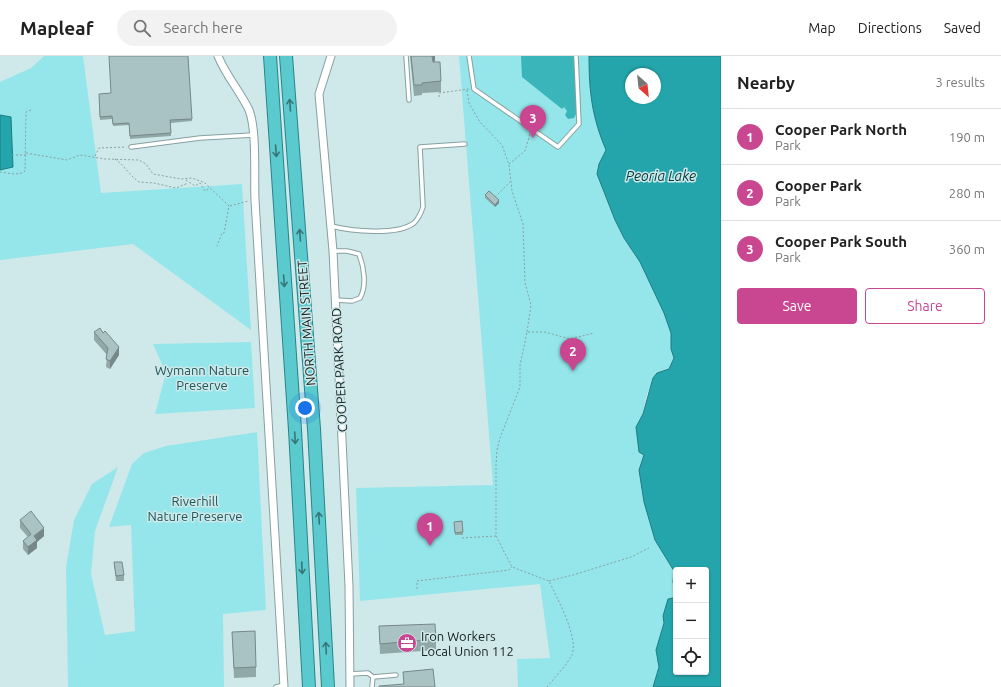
<!DOCTYPE html>
<meta charset="utf-8">
<style>
body{margin:0;font-family:Ubuntu,sans-serif;background:#f2f2f2;color:#222}
.controls{position:absolute;right:12px;bottom:12px;display:grid;overflow:hidden;border-radius:4px;box-shadow:0 1px 3px #0004}
.controls button{width:36px;height:36px;display:grid;place-items:center;padding:0;border:0;border-bottom:1px solid #e0e0e0;background:#fff;color:#222;font:20px sans-serif}
.compass{position:absolute;left:625px;top:12px;width:36px;height:36px;border-radius:50%;background:#fff;box-shadow:0 1px 3px #0004;rotate:153deg}
.you{position:absolute;left:305px;top:352px;width:14px;height:14px;margin:-10px;border:3px solid #fff;border-radius:50%;background:#1a73e8;box-shadow:0 0 0 6px #1a73e833}
.badge{display:grid;place-items:center;width:26px;height:26px;border-radius:50%;background:#c84790;color:#fff;font-size:13px;font-weight:700}
.pin{position:absolute;translate:-50% -33px;filter:drop-shadow(0 1px 2px #0008)}
.pin::after{content:'';position:absolute;top:21px;width:14px;height:12px;background:inherit;clip-path:polygon(0 0,100% 0,50% 100%)}
.list{margin:0;padding:0;list-style:none}
h2{display:flex;justify-content:space-between;align-items:center;height:52px;margin:0;padding:0 16px;font-size:17px}
h2 small{font-size:13px;font-weight:400;color:#767676}
.list li{display:grid;grid-template-columns:26px 1fr auto;gap:12px;align-items:center;box-sizing:border-box;height:56px;padding:0 16px;border-top:1px solid #e0e0e0}
.list b{display:block;font-size:15px;white-space:nowrap}
.list p{margin:0;font-size:13px;white-space:nowrap;color:#767676}
.list em{font-size:13px;font-style:normal;color:#767676}
.actions{display:flex;gap:8px;padding:12px 16px}
.actions a{flex:1;padding:9px 0;border:1px solid #c84790;border-radius:4px;text-align:center;font-size:14px;color:#c84790}
.actions .main{background:#c84790;color:#fff}
.icon{flex:none;width:22px;height:22px;fill:none;stroke:currentColor;stroke-width:2;stroke-linecap:round;stroke-linejoin:round}
.map{position:relative;flex:none;width:721px;height:631px;overflow:hidden}
header{display:flex;align-items:center;gap:24px;box-sizing:border-box;height:56px;padding:0 20px;background:#fff;border-bottom:1px solid #e0e0e0}
header strong{font-size:19px}
nav{display:flex;gap:22px;margin-inline-start:auto;font-size:14px}
.search{width:280px;height:36px;background:#f2f2f2;display:flex;align-items:center;gap:10px;box-sizing:border-box;padding:0 14px;border-radius:22px;color:#767676;font-size:15px}
main{display:flex}
aside{flex:1;background:#fff}
.map>svg:first-child{display:block}
</style>
<header>
<strong>Mapleaf</strong>
<div class="search"><svg class="icon" aria-label="search" viewBox="0 0 24 24"><circle cx="10" cy="10" r="6"/><path d="M15 15l6 6"/></svg>Search here</div>
<nav><a>Map</a><a>Directions</a><a>Saved</a></nav>
</header>
<main>
<div class="map">
<svg width="721" height="631" viewBox="0 0 721 631">
<rect width="100%" height="100%" fill="#cfe9ea"/>
<path fill="#95e6ea" d="M44 0H83L101 137 242 128 251 274 133 188 0 204V26L31 12Z
M459 0H589C589 36 592 61 606 94L602 101 601 130 615 164 624 182 640 206 664 257 671 277V293L674 302 669 313 657 317 647 338 641 364 636 371 639 396 644 399 639 414 644 446 655 484 674 515 673 526 676 536 663 560 664 567 656 594 659 611 653 631H518L517 603 550 602 540 528 360 545 356 432 493 429Z
M251 286 255 352 155 358 166 317 153 288Z
M257 376 266 554 223 558 224 631H68L66 511 74 464 92 428 118 411 95 475 91 518 105 579 135 575 131 469 109 471 132 408 144 397 166 390Z"/>
<path fill="#3ab5ba" d="M521 0H574L577 56 574 62 568 63 565 59 567 55 564 51 562 53 522 21Z"/>
<path fill="#23a5ab" stroke="#1f7d81" fill-rule="evenodd" d="M589 0H721V631H653L659 611 656 594 664 567 663 560 668 543 673 542 676 537V616H706V514H676V536L673 526 674 515 655 484 644 446 639 414 644 399 639 396 636 371 643 358 653 322 657 317 669 313 674 302 671 293V277L664 257 640 206 624 182 615 164 597 118 599 108 606 94C592 61 589 36 589 0ZM631 18H655V42H631Z
M0 59 11 61 13 111 0 114Z"/>
<g fill="none" stroke-linecap="round" stroke-linejoin="round">
<g stroke="#87a0a1" stroke-width="5.5">
<path id="service" d="M406 0 409 44
M469 0 474 33 558 91 579 68 576 0
M131 91 200 82 253 79
M331 170C351 175 397 180 414 167 419 162 421 157 423 151L420 91 465 88
M334 195H347L359 198C364 211 367 230 360 242L352 245 335 244
M350 618 368 617 373 621 372 631
M373 621 396 619
M276 631 284 629"/>
</g>
<g stroke="#87a0a1" stroke-width="9">
<path id="minor" d="M218 0C226 20 240 35 249 54 257 74 254 121 255 144L284 631
M331 0 319 38 333 195 349 530 350 631"/>
</g>
<g stroke="#288589" stroke-width="14">
<path id="trunk" d="M270 0 295 374 309 631
M286 0 314 373 328 631"/>
</g>
<path stroke="#8b9fa0" stroke-width="1" stroke-dasharray="2 2" stroke-linecap="butt" d="M467 34 469 47 480 66 502 89 509 109 512 135 523 168 525 227 531 249 527 276
M439 41V37L469 33
M26 97 67 104 80 99 105 103 139 104 146 108 153 118 181 123 192 122 205 127 229 150 224 177H222L217 190
M12 99H26
M95 100 99 92 126 91
M115 103C125 110 129 119 139 126L154 127 176 132 188 127
M509 108 525 95 530 78
M0 116C7 117 20 120 25 115L26 56 31 54
M186 124 195 130 200 127 205 135 210 132
M495 141 510 126
M230 150 248 145
M462 482 496 480
M549 525 573 519 631 501 649 492
M417 533V525L509 514 512 511
M547 631C554 622 567 609 572 599 579 582 557 542 549 525L512 511 496 480V409L497 394 500 382 520 331V309L527 276H545L570 283 594 277"/>
<use href="#service" stroke="#fff" stroke-width="3.5"/>
<use href="#minor" stroke="#fff" stroke-width="7"/>
<use href="#trunk" stroke="#5bcace" stroke-width="12"/>
</g>
<path fill="#91a8a9" d="M188 0 192 65 171 67V80L130 83 129 69 113 70 112 63 100 64 99 40 111 37Z
M410 0H435V5L434 6 441 25V36L422 37V39L414 40Z
M485 139 499 147 495 151 485 142Z
M94 276 119 299 110 313 106 311 107 299 94 284Z
M20 464 44 480 37 486V492L28 499 23 493V485L28 481 20 472Z
M462 465 463 479H455L454 466Z
M114 506 124 519V525H116Z
M379 570 436 583V594L380 598Z
M232 576 256 611V621L234 622Z"/>
<path fill="#768889" d="M432 0H435V5L432 8Z
M499 144V147L495 151V149Z
M119 291V299L110 313V305Z
M44 472V480L37 486V492L28 499V491L34 480Z"/>
<path fill="#a9c3c4" stroke="#768889" d="M109 0H188L192 63 170 64 171 77 130 80 129 67 113 68 112 60 100 61 99 38 111 37Z
M411 0H432L433 6H440L441 25 422 27V29H414Z
M489 135 499 144 495 149 485 139Z
M100 272 103 277 105 275 119 291 110 305 106 303 108 292 94 276Z
M31 455 44 472 34 480 37 484 28 491 23 485 31 478 20 464Z
M462 465 463 476 455 477 454 466Z
M114 506H122L124 519 116 520Z
M435 568 436 583 380 588 379 570Z
M255 575 256 611 234 612 232 576Z
M433 613 435 631H379V630L404 628 403 616Z"/>
<defs><path id="oneway-shaft" d="M-6 0H5M1.5-3L5.5 0L1.5 3" fill="none" stroke-width="1.6" stroke-linecap="round" stroke-linejoin="round"/></defs>
<g stroke="#387577">
<use href="#oneway-shaft" transform="translate(290 49) rotate(-94)"/>
<use href="#oneway-shaft" transform="translate(276 95) rotate(86)"/>
<use href="#oneway-shaft" transform="translate(300 179) rotate(-94)"/>
<use href="#oneway-shaft" transform="translate(284 225) rotate(86)"/>
<use href="#oneway-shaft" transform="translate(295 382) rotate(87)"/>
<use href="#oneway-shaft" transform="translate(319 462) rotate(-93)"/>
<use href="#oneway-shaft" transform="translate(302 512) rotate(87)"/>
<use href="#oneway-shaft" transform="translate(326 592) rotate(-93)"/>
</g>
<defs>
<g id="office-disc" transform="scale(1)"><circle r="9.5" fill="#c84790" stroke="#cfe9ea"/><path d="M-6-3h4V-5.5h4V-3h4V5H-6ZM-1-4.5V-3h2v-1.5ZM-6 0V1H6V0Z" fill="#fff"/></g>
</defs>
<g fill-rule="evenodd">
<use href="#office-disc" x="407" y="587"/>
</g>
<g text-anchor="middle" stroke-width="3" stroke-linejoin="round" paint-order="stroke">
<g font-size="13" fill="#162020" stroke="#cfe9ea">
<text transform="translate(306 267) rotate(-94)" y="5">NORTH MAIN STREET</text>
<text transform="translate(339 314) rotate(-93)" y="5">COOPER PARK ROAD</text>
</g>
<g font-size="13" fill="#235658" stroke="#cfe9ea">
<text x="202" y="319">Wymann Nature<tspan x="202" dy="15">Preserve</tspan></text>
<text x="195" y="450">Riverhill<tspan x="195" dy="15">Nature Preserve</tspan></text>
</g>
<g font-size="13" fill="#162020" stroke="#cfe9ea" text-anchor="start">
<text x="421" y="585">Iron Workers<tspan x="421" dy="15">Local Union 112</tspan></text>
</g>
<g font-size="14" font-style="italic" fill="#00393b" stroke="#cfe9ea">
<text x="661" y="125">Peoria Lake</text>
</g>
</g>
</svg>
<div class="controls">
<button>+</button>
<button>−</button>
<button><svg class="icon" aria-label="locate" viewBox="0 0 24 24"><circle cx="12" cy="12" r="6"/><path d="M12 2v4M12 18v4M2 12h4M18 12h4"/></svg></button>
</div>
<svg class="compass" viewBox="-18 -18 36 36"><path d="M0-13l5 13h-10z" fill="#e53935"/><path d="M0 13l5-13h-10z" fill="#767676"/></svg>
<div class="you"></div>
<div class="pin badge" style="left:430px;top:490px">1</div>
<div class="pin badge" style="left:573px;top:315px">2</div>
<div class="pin badge" style="left:533px;top:82px">3</div>
</div>
<aside>
<h2>Nearby<small>3 results</small></h2>
<ul class="list">
<li><span class="badge">1</span><div><b>Cooper Park North</b><p>Park</p></div><em>190 m</em></li>
<li><span class="badge">2</span><div><b>Cooper Park</b><p>Park</p></div><em>280 m</em></li>
<li><span class="badge">3</span><div><b>Cooper Park South</b><p>Park</p></div><em>360 m</em></li>
</ul>
<div class="actions"><a class="main">Save</a><a>Share</a></div>
</aside>
</main>
